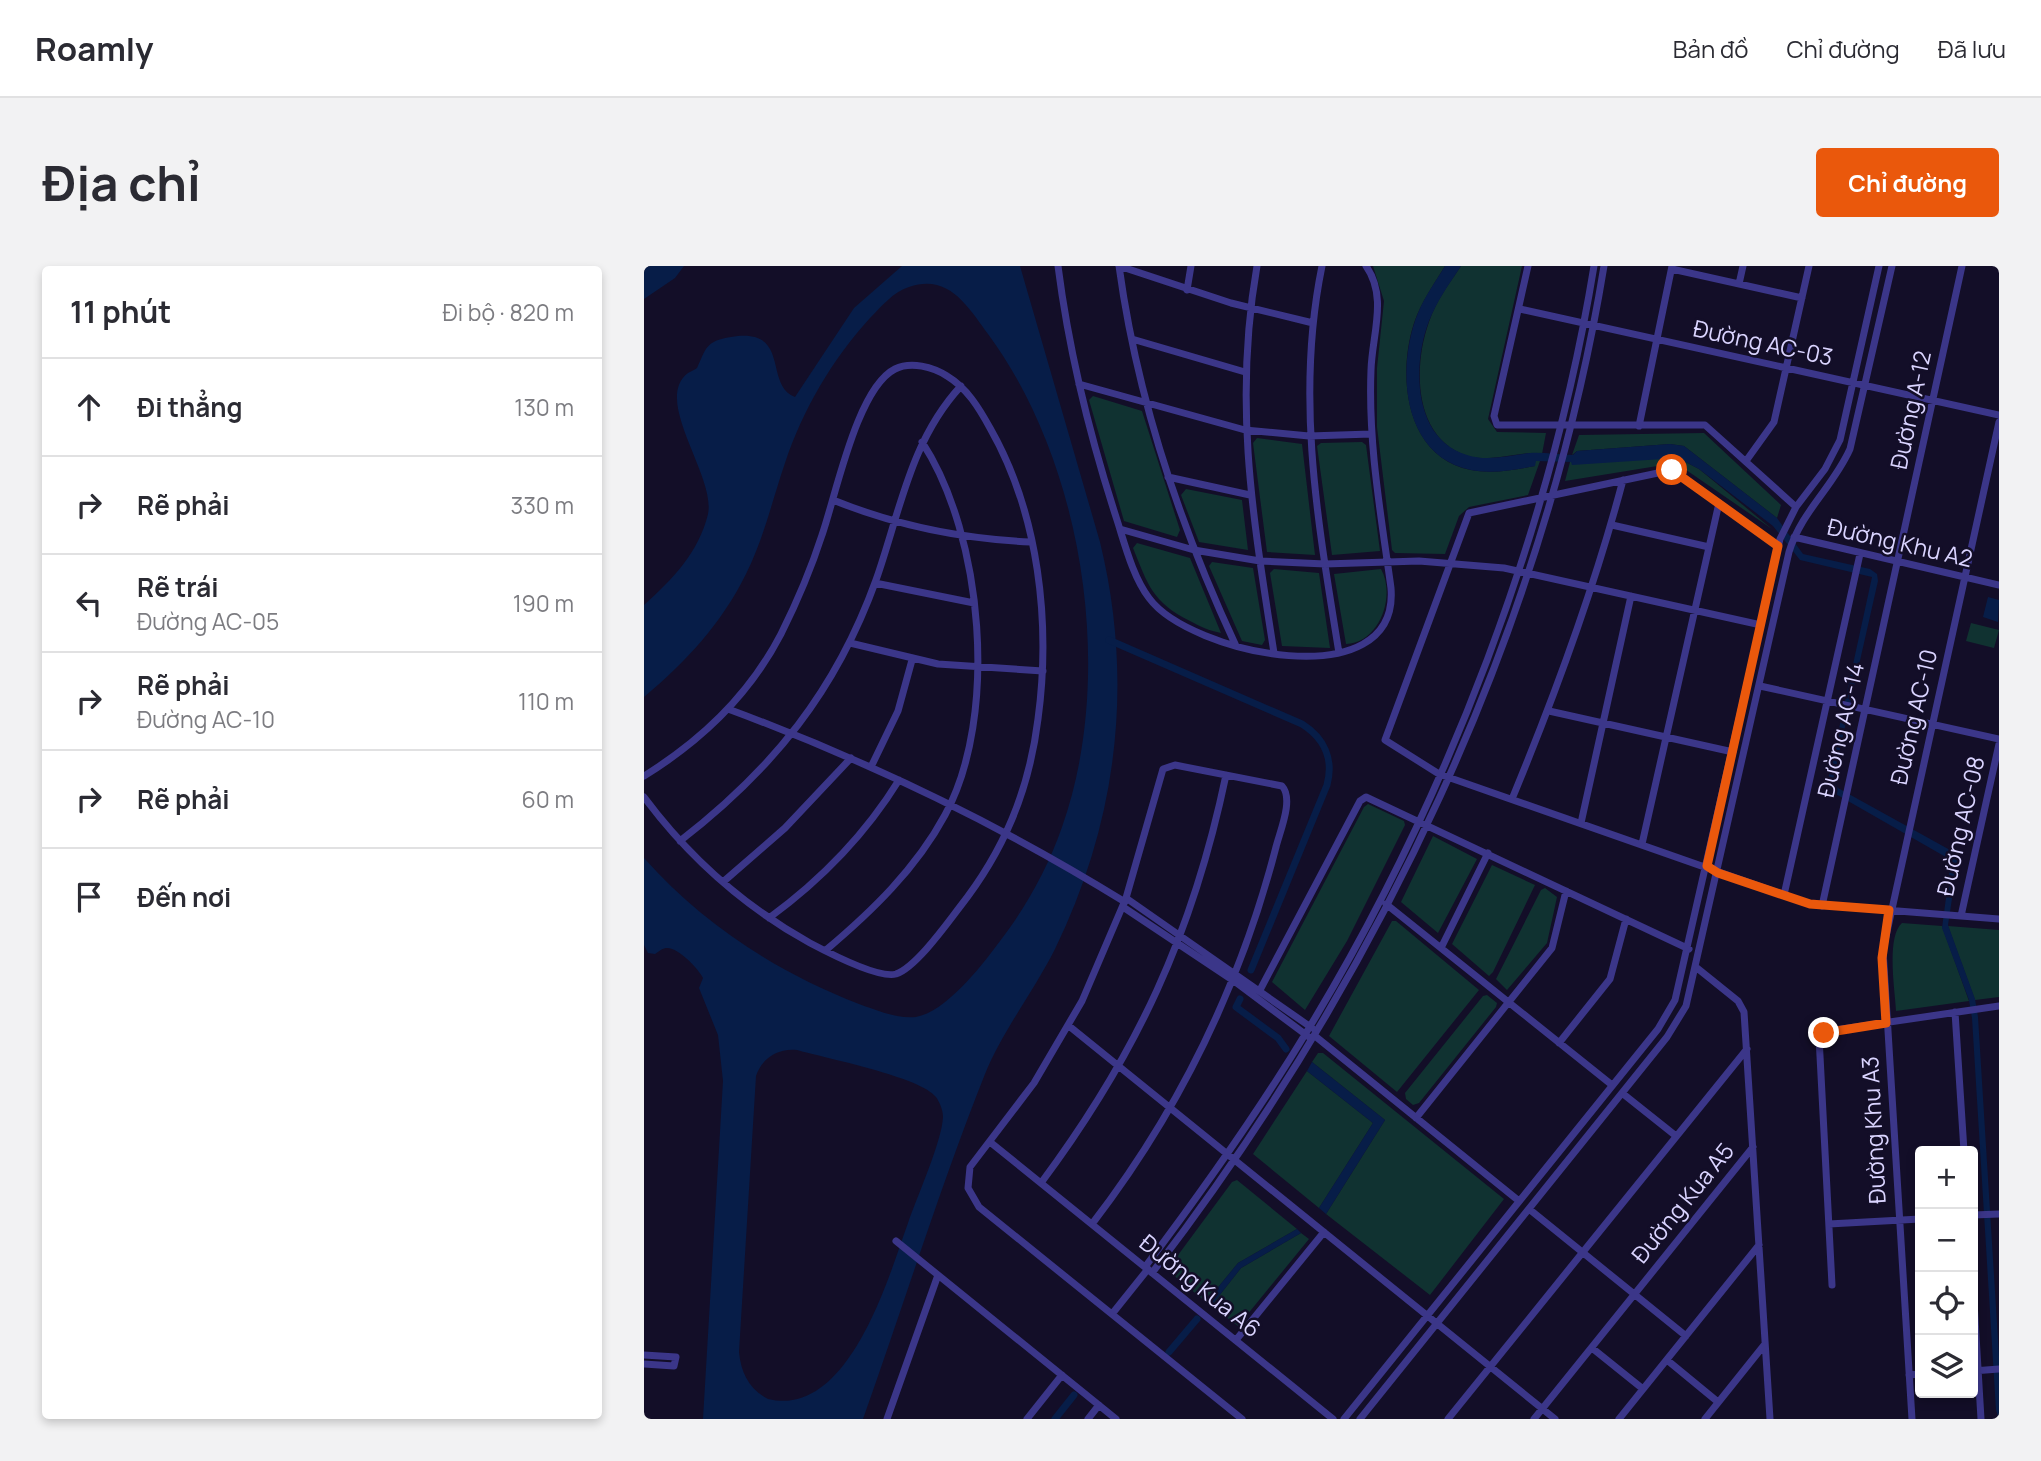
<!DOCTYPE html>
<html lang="vi">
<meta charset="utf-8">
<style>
body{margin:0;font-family:Manrope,sans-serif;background:#f2f2f3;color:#2b2b33}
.controls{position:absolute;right:21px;bottom:21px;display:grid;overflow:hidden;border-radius:7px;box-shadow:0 4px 10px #0003}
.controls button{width:63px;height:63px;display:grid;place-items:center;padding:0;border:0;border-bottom:2px solid #e1e1e2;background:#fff;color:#2b2b33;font:35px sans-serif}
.stop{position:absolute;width:21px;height:21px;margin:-16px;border:5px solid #ea580c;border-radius:50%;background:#fff}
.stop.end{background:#ea580c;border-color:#fff;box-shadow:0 2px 7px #0008}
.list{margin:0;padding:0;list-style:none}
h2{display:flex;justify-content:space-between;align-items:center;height:91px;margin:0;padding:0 28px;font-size:30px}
h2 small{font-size:23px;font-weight:400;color:#7c7c81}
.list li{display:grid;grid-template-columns:46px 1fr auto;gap:21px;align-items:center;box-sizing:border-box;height:98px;padding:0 28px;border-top:2px solid #e1e1e2}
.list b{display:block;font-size:26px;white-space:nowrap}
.list p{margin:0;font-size:23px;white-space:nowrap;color:#7c7c81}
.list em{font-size:23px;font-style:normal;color:#7c7c81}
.icon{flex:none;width:38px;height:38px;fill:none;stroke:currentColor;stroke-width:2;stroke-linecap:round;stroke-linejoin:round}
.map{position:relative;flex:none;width:1355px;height:1153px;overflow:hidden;border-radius:7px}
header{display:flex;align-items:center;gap:42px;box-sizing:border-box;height:98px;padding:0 35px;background:#fff;border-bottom:2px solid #e1e1e2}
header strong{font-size:33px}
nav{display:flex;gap:38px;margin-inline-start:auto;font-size:24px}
.intro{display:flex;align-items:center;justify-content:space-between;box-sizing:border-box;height:168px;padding:0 42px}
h1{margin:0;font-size:49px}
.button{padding:18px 32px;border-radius:7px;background:#ea580c;color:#fff;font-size:24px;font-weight:700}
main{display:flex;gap:42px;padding:0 42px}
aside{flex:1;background:#fff;border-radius:7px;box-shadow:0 4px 10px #0003}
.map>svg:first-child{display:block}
</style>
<header>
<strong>Roamly</strong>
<nav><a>Bản đồ</a><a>Chỉ đường</a><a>Đã lưu</a></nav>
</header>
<div class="intro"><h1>Địa chỉ</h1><a class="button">Chỉ đường</a></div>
<main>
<aside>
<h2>11 phút<small>Đi bộ · 820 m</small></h2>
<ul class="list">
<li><svg class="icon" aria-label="ahead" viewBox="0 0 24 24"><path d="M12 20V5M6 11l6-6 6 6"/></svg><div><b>Đi thẳng</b></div><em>130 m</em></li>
<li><svg class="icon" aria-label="right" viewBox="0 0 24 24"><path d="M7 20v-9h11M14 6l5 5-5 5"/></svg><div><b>Rẽ phải</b></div><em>330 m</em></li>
<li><svg class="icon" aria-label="left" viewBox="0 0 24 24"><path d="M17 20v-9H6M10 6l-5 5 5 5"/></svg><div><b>Rẽ trái</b><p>Đường AC-05</p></div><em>190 m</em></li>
<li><svg class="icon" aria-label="right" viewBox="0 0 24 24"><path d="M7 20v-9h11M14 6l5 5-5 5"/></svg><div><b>Rẽ phải</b><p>Đường AC-10</p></div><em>110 m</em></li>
<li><svg class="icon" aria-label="right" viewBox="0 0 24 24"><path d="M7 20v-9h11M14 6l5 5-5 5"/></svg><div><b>Rẽ phải</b></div><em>60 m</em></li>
<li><svg class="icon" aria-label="arrive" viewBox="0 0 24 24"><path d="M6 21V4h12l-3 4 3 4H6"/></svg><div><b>Đến nơi</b></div></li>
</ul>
</aside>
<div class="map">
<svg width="1355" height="1153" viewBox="0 0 1355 1153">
<rect width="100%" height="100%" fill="#130e28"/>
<path fill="#103231" d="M729 0H801C790 18 777 36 770 57 753 109 761 191 827 204 848 208 870 204 891 200V195H896L884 229 825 241 815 250 801 288 751 287 748 284 733 161V102L740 35Z
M817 0H878L844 153 853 166 902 167 898 188C874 184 849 197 824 190 769 173 769 100 785 56 792 35 805 18 817 0Z
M449 130 498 145 536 264 533 271 480 255 445 134Z
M1060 167 1137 239 1133 252 1040 180 1026 178 933 185 928 189 935 169Z
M613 172 658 178 671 289 623 286 609 177Z
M718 176 722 179 736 285 688 289 673 180 677 177Z
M1020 191 1034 192 1055 203 1128 263 1032 197 921 215 926 196Z
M542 223 598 234 604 284 555 276 537 229Z
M493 277 546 292 577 367C566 365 555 360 546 355 508 336 504 319 489 282Z
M568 296 609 302 621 374 618 379 598 375 565 300Z
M630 303 675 307 686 382 638 380 626 307Z
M737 303C752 329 736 377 702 378L690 308Z
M1327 357 1355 364 1350 382 1322 375Z
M724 538 760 555 761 559 703 675 661 744 628 716 720 541Z
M789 570 833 593 794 667 757 636Z
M848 599 891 619 849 706 845 710 808 678Z
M901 622 913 631 903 677 863 724 852 713 897 624Z
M748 655H752L835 724 753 826 685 770Z
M1258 657 1298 660 1325 735 1252 745C1251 724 1242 671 1258 657Z
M1304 660 1355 664V731L1331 734Z
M843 729 853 737 852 741 775 837 769 839 762 833 761 827 839 730Z
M674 787H679L860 933 786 1029 682 948 741 854 668 796Z
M663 805 729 857 675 942 609 888Z
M593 914 653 963 594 997 562 1036 523 1004 588 916Z
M657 967 665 973 594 1060 567 1040 597 1002Z"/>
<path fill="#071d48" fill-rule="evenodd" d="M0 0H40L31 12 0 33Z
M258 0H376L456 276C490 415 474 554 411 683 390 725 359 764 341 808 296 921 260 1038 219 1153H59L79 815 74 769 55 722 59 712C55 703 33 680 22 682 19 682 14 686 11 688L4 687 0 679V592C59 658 132 706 215 738 232 744 253 753 272 751 301 746 336 702 353 679 381 643 403 604 418 561 472 409 440 198 344 68 324 41 305 7 265 21 249 26 238 40 226 52 188 94 159 143 141 197 128 235 120 272 102 308 78 357 41 397 0 431V339C28 314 55 286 64 248 72 210 8 134 44 107 47 105 51 104 53 102 62 83 61 75 87 71 148 61 119 119 151 131L210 42ZM153 784C181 792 277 811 292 831 296 837 299 844 299 851 298 875 273 931 264 957 246 1006 206 1153 124 1133 105 1123 97 1107 95 1086L112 810C118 792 134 782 153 784Z
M801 0H817C805 18 793 35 785 55 768 99 769 173 823 189 844 196 865 189 886 187 899 186 915 189 929 189L933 185 1026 178 1040 180 1133 252 1159 288 1226 303 1233 308 1234 315 1189 514 1194 522 1306 584 1314 593 1304 659 1331 733 1334 751 1355 1090V1153L1352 1144 1328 752 1325 734 1298 662 1307 594 1190 527 1183 518 1228 311 1156 294 1129 260 1055 203 1034 192 928 199 927 196 892 195 891 200C870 204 848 208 827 204 757 190 752 101 774 47 781 30 792 15 801 0Z
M1344 331 1355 334 1354 356 1339 351Z
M668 796 741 854 682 948 675 942 729 857 663 805Z
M653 963 657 967 597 1002 567 1040 562 1036 594 997Z"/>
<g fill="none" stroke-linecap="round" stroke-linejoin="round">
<path stroke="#071d48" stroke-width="7" d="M465 374 658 458C680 472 690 493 683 519L607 704
M596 733 592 741 634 772 642 783
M525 1086 553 1053
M411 1153 430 1129"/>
<path stroke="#3b3689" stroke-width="7" d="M414 0C425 86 446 171 473 254 481 279 489 311 505 332 546 388 756 433 747 322 737 249 724 178 727 104 728 69 744 31 722 0
M475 0C493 132 536 260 592 380
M475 0 587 37 669 57
M613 0C589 137 609 252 630 387
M678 0C651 131 674 257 695 387
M884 0 850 150 853 159H1061L1152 241
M1028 3 1158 32
M1095 18 1099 0
M543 24 547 0
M876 43 1355 149
M488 73 601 106
M435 118 601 164 665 170 727 168
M995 160 1028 0
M1102 195 1130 156 1165 0
M524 211 606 229
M189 234C253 260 319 273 387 276
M968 259 1065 281
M476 263 550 284 616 295 681 298 775 295 860 302 1117 359
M1150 271 1355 319
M1134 280 1028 204 825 247 741 474 795 508 1166 638 1355 653
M231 317 330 337
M206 377 294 398 399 405
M1116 420 1355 473
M84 443C222 494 355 558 481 636
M905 445 1089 486
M227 501 254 445 268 394
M0 510C57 475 106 428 137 368 153 336 167 303 178 269 192 229 213 122 251 103 267 95 289 101 303 110 323 122 335 142 346 162 395 248 407 357 394 453 385 525 360 585 315 642 302 659 272 701 252 708 234 713 183 686 166 677 101 641 44 590 0 531
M868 533C911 429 950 324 979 214
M937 557 987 330
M36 575C129 503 192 425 232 314 256 246 266 175 317 120
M998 578 1075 237
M79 616 141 562 207 492
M1140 629 1216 288
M482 632 668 762
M742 638 968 819
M1178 640 1318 0
M479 641 590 715 665 771
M1317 650 1355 478
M125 652C177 614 221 569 255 514
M797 682 844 587
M182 684C227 646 272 603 301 549 355 450 339 269 278 176
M1053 702 1094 735 1100 746 1126 1153
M616 724 716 535 722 531 1045 683
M1311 746 1320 885
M425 760 911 1153
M671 770 875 935
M915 777 966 713 982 653
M978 827 1032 870
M772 852 908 682 922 625
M346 876 689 1153
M397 917C493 788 549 667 582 509
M885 943 1042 1070
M1329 949 1355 948
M448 958C535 845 596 720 632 581 636 565 650 533 638 520L531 499 519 503 482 632 438 735 390 817 326 901 324 922 335 941 598 1153
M1185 958 1276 953
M252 975 472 1153
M501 1001C559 924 615 845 665 762 803 534 907 263 950 0
M508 1007C733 714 900 366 960 0
M1188 1019 1175 771 1184 765 1355 740
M1329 1019 1337 1153
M468 1048 504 1003
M592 1074 680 966
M948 1082 999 1123
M0 1089 32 1091 30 1100 0 1098
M1023 1094 1074 1136
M1329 1105 1355 1103
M1265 1109 1276 1108
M243 1153 294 1009
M383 1153 418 1109
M444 1153 455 1139
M700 1153 1014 763 1031 734 1136 273 1152 241 1181 203 1196 174 1235 0
M716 1153 1023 771 1042 740 1145 286C1157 246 1189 221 1206 183L1248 0
M804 1153 1103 783
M890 1153 1109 881
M975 1153 1115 979
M1061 1153 1121 1078
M1268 1153 1239 684 1355 156"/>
</g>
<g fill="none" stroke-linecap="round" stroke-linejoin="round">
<path stroke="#ea580c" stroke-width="9" d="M1028 204 1134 280 1063 600 1074 607 1166 638 1245 644 1238 692 1242 757 1180 767"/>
</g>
<g text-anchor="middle" stroke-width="5" stroke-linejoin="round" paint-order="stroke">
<g font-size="23" fill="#dad4ff" stroke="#130e28">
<text transform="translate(1119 77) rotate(12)" y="8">Đường AC-03</text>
<text transform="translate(1267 144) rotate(-78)" y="8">Đường A-12</text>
<text transform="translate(1256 277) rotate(13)" y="8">Đường Khu A2</text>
<text transform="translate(1270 451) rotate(-77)" y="8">Đường AC-10</text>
<text transform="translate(1197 464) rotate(-77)" y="8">Đường AC-14</text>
<text transform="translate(1317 560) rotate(-77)" y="8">Đường AC-08</text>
<text transform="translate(1230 864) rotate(-93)" y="8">Đường Khu A3</text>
<text transform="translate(1039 937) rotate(-51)" y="8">Đường Kua A5</text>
<text transform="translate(556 1020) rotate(39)" y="8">Đường Kua A6</text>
</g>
</g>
</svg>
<div class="controls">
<button>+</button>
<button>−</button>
<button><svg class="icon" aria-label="locate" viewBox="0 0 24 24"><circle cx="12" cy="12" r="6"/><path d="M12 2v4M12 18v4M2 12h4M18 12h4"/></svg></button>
<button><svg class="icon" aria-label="layers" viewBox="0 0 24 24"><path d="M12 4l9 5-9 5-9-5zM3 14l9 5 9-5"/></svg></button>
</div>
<div class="stop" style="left:1028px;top:204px"></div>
<div class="stop end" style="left:1180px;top:767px"></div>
</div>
</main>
